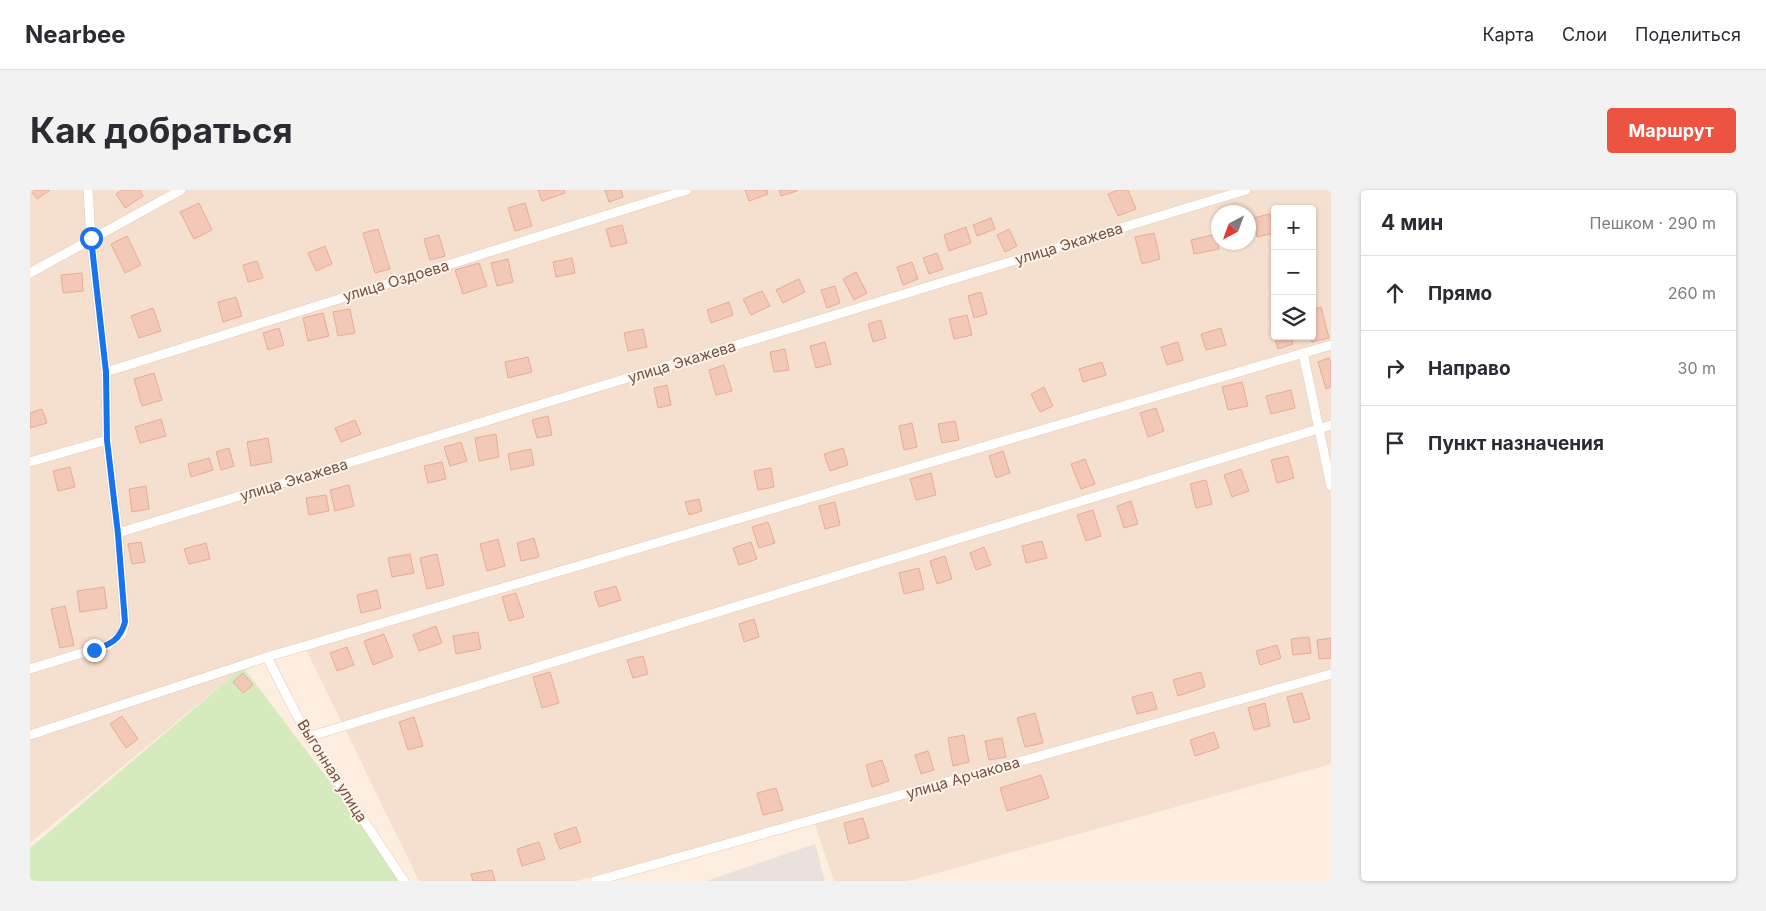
<!DOCTYPE html>
<html lang="ru">
<meta charset="utf-8">
<style>
body{margin:0;font-family:Inter,sans-serif;background:#f2f2f3;color:#2b2b33}
.controls{position:absolute;right:15px;top:15px;display:grid;overflow:hidden;border-radius:5px;box-shadow:0 1px 4px #0004}
.controls button{width:45px;height:45px;display:grid;place-items:center;padding:0;border:0;border-bottom:1px solid #e1e1e2;background:#fff;color:#2b2b33;font:25px sans-serif}
.compass{position:absolute;left:1181px;top:15px;width:45px;height:45px;border-radius:50%;background:#fff;box-shadow:0 1px 4px #0004;rotate:221deg}
.stop{position:absolute;width:15px;height:15px;margin:-11px;border:4px solid #1a73e8;border-radius:50%;background:#fff}
.stop.end{background:#1a73e8;border-color:#fff;box-shadow:0 1px 5px #0008}
.list{margin:0;padding:0;list-style:none}
h2{display:flex;justify-content:space-between;align-items:center;height:65px;margin:0;padding:0 20px;font-size:21px}
h2 small{font-size:16px;font-weight:400;color:#7c7c81}
.list li{display:grid;grid-template-columns:32px 1fr auto;gap:15px;align-items:center;box-sizing:border-box;height:75px;padding:0 20px;border-top:1px solid #e1e1e2}
.list b{display:block;font-size:19px;white-space:nowrap}
.list em{font-size:16px;font-style:normal;color:#7c7c81}
.icon{flex:none;width:28px;height:28px;fill:none;stroke:currentColor;stroke-width:2;stroke-linecap:round;stroke-linejoin:round}
.map{position:relative;flex:none;width:1301px;height:691px;overflow:hidden;border-radius:5px}
header{display:flex;align-items:center;gap:30px;box-sizing:border-box;height:70px;padding:0 25px;background:#fff;border-bottom:1px solid #e1e1e2}
header strong{font-size:24px}
nav{display:flex;gap:28px;margin-inline-start:auto;font-size:18px}
.intro{display:flex;align-items:center;justify-content:space-between;box-sizing:border-box;height:120px;padding:0 30px}
h1{margin:0;font-size:35px}
.button{padding:12px 22px;border-radius:5px;background:#ec5340;color:#fff;font-size:18px;font-weight:700}
main{display:flex;gap:30px;padding:0 30px}
aside{flex:1;background:#fff;border-radius:5px;box-shadow:0 1px 4px #0004}
.map>svg:first-child{display:block}
</style>
<header>
<strong>Nearbee</strong>
<nav><a>Карта</a><a>Слои</a><a>Поделиться</a></nav>
</header>
<div class="intro"><h1>Как добраться</h1><a class="button">Маршрут</a></div>
<main>
<div class="map">
<svg width="1301" height="691" viewBox="0 0 1301 691">
<rect width="100%" height="100%" fill="#fdeee0"/>
<path fill="#f5dfce" fill-rule="evenodd" d="M0 0H1301V574L878 691H804L782 626 546 691H389L276 459 213 477 0 653ZM1245 19H1282V146H1245ZM1188 22H1218V52H1188Z"/>
<path fill="#ebe1dc" d="M785 654 795 691H676Z"/>
<path fill="#d5ebbe" d="M213 477 375 691H0V658Z"/>
<path fill="#f3c8b7" stroke="#e7ac96" d="M0 0H20L7 9Z
M92 0H110L113 6 95 18 86 4Z
M508 0H534L535 3 512 11Z
M575 0H591L593 7 579 12Z
M715 0H737L738 4 719 11Z
M749 0H767V1L751 6Z
M1088 0H1098L1106 19 1088 26 1078 4Z
M169 13 182 40 164 49 150 22Z
M495 13 502 36 485 41 478 18Z
M1240 24 1244 43 1227 47 1223 28Z
M961 28 965 39 947 46 943 35Z
M592 35 597 53 581 57 576 39Z
M936 37 941 53 919 61 914 45Z
M348 39 360 79 345 83 333 43Z
M979 39 987 56 975 62 967 45Z
M1124 43 1130 69 1112 74 1105 47Z
M1186 44 1189 59 1164 64 1161 50Z
M409 45 415 66 400 70 394 49Z
M97 46 111 75 95 83 81 54Z
M295 56 302 74 286 81 278 63Z
M907 63 913 79 899 84 893 68Z
M542 68 545 83 526 87 523 72Z
M478 69 483 92 467 96 461 73Z
M227 71 233 88 218 92 213 75Z
M882 72 888 89 873 95 867 77Z
M449 73 457 96 433 104 425 80Z
M826 82 837 103 824 110 813 89Z
M52 83 53 101 33 103 31 85Z
M769 89 775 102 753 113 746 100Z
M805 96 810 113 797 118 791 100Z
M732 101 740 116 721 125 713 109Z
M951 102 957 124 944 128 938 106Z
M206 107 212 126 193 132 188 112Z
M699 112 703 125 681 133 677 120Z
M1291 117 1299 148 1282 152 1280 146H1282V120Z
M123 118 131 141 109 148 101 126Z
M320 119 325 143 308 146 303 122Z
M293 123 299 146 278 151 273 128Z
M937 125 942 145 924 149 919 129Z
M851 130 856 148 843 152 838 134Z
M1245 135V146H1261L1263 154 1248 159 1241 136Z
M249 138 254 155 238 160 233 143Z
M1191 138 1196 155 1176 160 1171 144Z
M613 139 617 157 598 161 594 143Z
M795 152 801 174 786 178 780 156Z
M1148 152 1153 170 1137 175 1131 157Z
M755 159 759 180 744 182 740 162Z
M498 167 502 182 478 188 475 172Z
M1299 168 1301 174V197L1296 199 1288 172Z
M1072 172 1076 185 1053 192 1049 179Z
M694 175 702 201 686 205 679 180Z
M124 183 132 210 112 216 104 189Z
M1212 192 1218 216 1198 220 1192 197Z
M637 195 641 215 628 218 624 198Z
M1014 197 1023 216 1010 222 1001 204Z
M1261 200 1265 218 1241 224 1236 206Z
M1126 218 1134 241 1118 247 1110 223Z
M12 219 17 233 0 238V223Z
M518 226 522 245 507 248 502 230Z
M131 229 136 246 110 253 105 237Z
M325 230 331 244 311 252 305 238Z
M925 231 929 250 912 253 908 234Z
M882 233 887 257 874 260 869 236Z
M466 244 469 267 449 271 445 248Z
M238 248 242 272 221 276 217 252Z
M431 252 437 271 420 276 414 257Z
M199 258 204 276 191 280 186 262Z
M813 258 818 275 800 281 794 264Z
M501 259 504 275 481 280 478 264Z
M973 261 980 283 966 288 959 266Z
M1258 266 1264 288 1247 293 1241 270Z
M179 268 183 280 161 287 158 274Z
M1055 269 1065 294 1051 299 1041 274Z
M412 272 416 289 398 293 394 276Z
M40 277 45 297 28 301 23 281Z
M741 278 744 297 728 300 724 281Z
M1211 279 1219 301 1202 307 1194 285Z
M901 283 906 305 886 310 880 289Z
M1176 290 1182 314 1166 318 1160 294Z
M319 295 324 316 305 321 300 300Z
M116 296 119 319 102 322 99 299Z
M296 305 299 321 279 325 276 308Z
M669 309 672 321 659 325 655 312Z
M1101 311 1108 334 1094 338 1087 316Z
M805 312 810 335 795 339 789 316Z
M1063 320 1071 346 1056 351 1047 325Z
M738 332 745 353 729 358 722 337Z
M504 348 509 367 491 371 487 353Z
M468 349 475 376 457 381 450 354Z
M1012 351 1017 368 996 373 992 356Z
M111 352 115 372 102 374 98 354Z
M721 352 727 369 709 375 703 358Z
M176 353 180 369 159 374 154 359Z
M954 357 961 375 946 380 940 363Z
M380 364 384 383 362 387 358 368Z
M407 364 414 395 397 399 390 368Z
M915 366 922 389 907 394 900 371Z
M889 378 894 399 874 404 869 383Z
M586 396 591 410 569 417 564 402Z
M74 397 77 418 50 422 47 401Z
M347 400 351 418 331 423 327 405Z
M486 403 494 427 479 431 472 407Z
M35 416 44 455 30 458 21 419Z
M724 429 729 447 714 452 709 434Z
M406 436 412 453 389 461 383 445Z
M448 442 451 459 426 464 423 446Z
M354 444 363 467 343 475 334 451Z
M1279 447 1281 463 1263 465 1261 449Z
M1301 448V468L1289 469 1287 450Z
M1247 455 1251 468 1230 475 1226 461Z
M317 457 324 475 307 481 300 463Z
M613 466 618 484 603 488 597 470Z
M520 482 529 513 512 518 503 487Z
M1171 482 1175 497 1148 506 1143 490Z
M213 483 223 495 213 503 203 492Z
M1122 502 1127 519 1107 524 1102 507Z
M1272 503 1280 529 1264 533 1257 507Z
M1235 513 1240 536 1224 540 1218 518Z
M1005 523 1013 553 995 557 987 528Z
M92 526 108 549 96 558 80 534Z
M384 527 393 556 378 560 369 532Z
M1184 542 1189 558 1165 566 1160 550Z
M934 545 939 572 923 576 918 548Z
M972 548 976 567 959 570 955 551Z
M898 561 904 580 891 584 885 565Z
M852 570 859 591 842 597 836 575Z
M1011 585 1019 608 977 621 970 598Z
M746 598 753 620 733 625 727 603Z
M833 628 839 648 819 654 814 633Z
M546 637 551 652 530 659 524 644Z
M509 652 515 669 492 676 487 659Z
M462 680 465 691H443L441 684Z"/>
<g fill="none" stroke-linecap="round" stroke-linejoin="round">
<g stroke="#e3cbbf" stroke-width="10">
<path id="minor" d="M0 83 151 0
M1273 163 1301 296
M76 182 657 0
M0 272 77 250
M88 343 1216 0
M237 467 278 547 374 691
M0 479 78 455 92 444 95 432 88 343 77 250 76 182 61 48 58 0
M0 545 237 467 1301 155
M278 547 1301 235
M565 691 1301 484"/>
</g>
<use href="#minor" stroke="#fff" stroke-width="9"/>
</g>
<g fill="none" stroke-linecap="round" stroke-linejoin="round">
<path stroke="#1a73e8" stroke-width="6" d="M61 48 76 182 77 250 88 344 95 432C90 450 81 454 64 460"/>
</g>
<g text-anchor="middle" stroke-width="4" stroke-linejoin="round" paint-order="stroke">
<g font-size="15" fill="#745247" stroke="#fff3e7">
<text transform="translate(1039 54) rotate(-17)" y="5">улица Экажева</text>
<text transform="translate(366 91) rotate(-17)" y="5">улица Оздоева</text>
<text transform="translate(652 172) rotate(-17)" y="5">улица Экажева</text>
<text transform="translate(264 290) rotate(-17)" y="5">улица Экажева</text>
<text transform="translate(302 581) rotate(58)" y="5">Выгонная улица</text>
<text transform="translate(933 588) rotate(-16)" y="5">улица Арчакова</text>
</g>
</g>
</svg>
<div class="controls">
<button>+</button>
<button>−</button>
<button><svg class="icon" aria-label="layers" viewBox="0 0 24 24"><path d="M12 4l9 5-9 5-9-5zM3 14l9 5 9-5"/></svg></button>
</div>
<svg class="compass" viewBox="-18 -18 36 36"><path d="M0-13l5 13h-10z" fill="#e53935"/><path d="M0 13l5-13h-10z" fill="#7c7c81"/></svg>
<div class="stop" style="left:61px;top:48px"></div>
<div class="stop end" style="left:64px;top:460px"></div>
</div>
<aside>
<h2>4 мин<small>Пешком · 290 m</small></h2>
<ul class="list">
<li><svg class="icon" aria-label="ahead" viewBox="0 0 24 24"><path d="M12 20V5M6 11l6-6 6 6"/></svg><div><b>Прямо</b></div><em>260 m</em></li>
<li><svg class="icon" aria-label="right" viewBox="0 0 24 24"><path d="M7 20v-9h11M14 6l5 5-5 5"/></svg><div><b>Направо</b></div><em>30 m</em></li>
<li><svg class="icon" aria-label="arrive" viewBox="0 0 24 24"><path d="M6 21V4h12l-3 4 3 4H6"/></svg><div><b>Пункт назначения</b></div></li>
</ul>
</aside>
</main>
